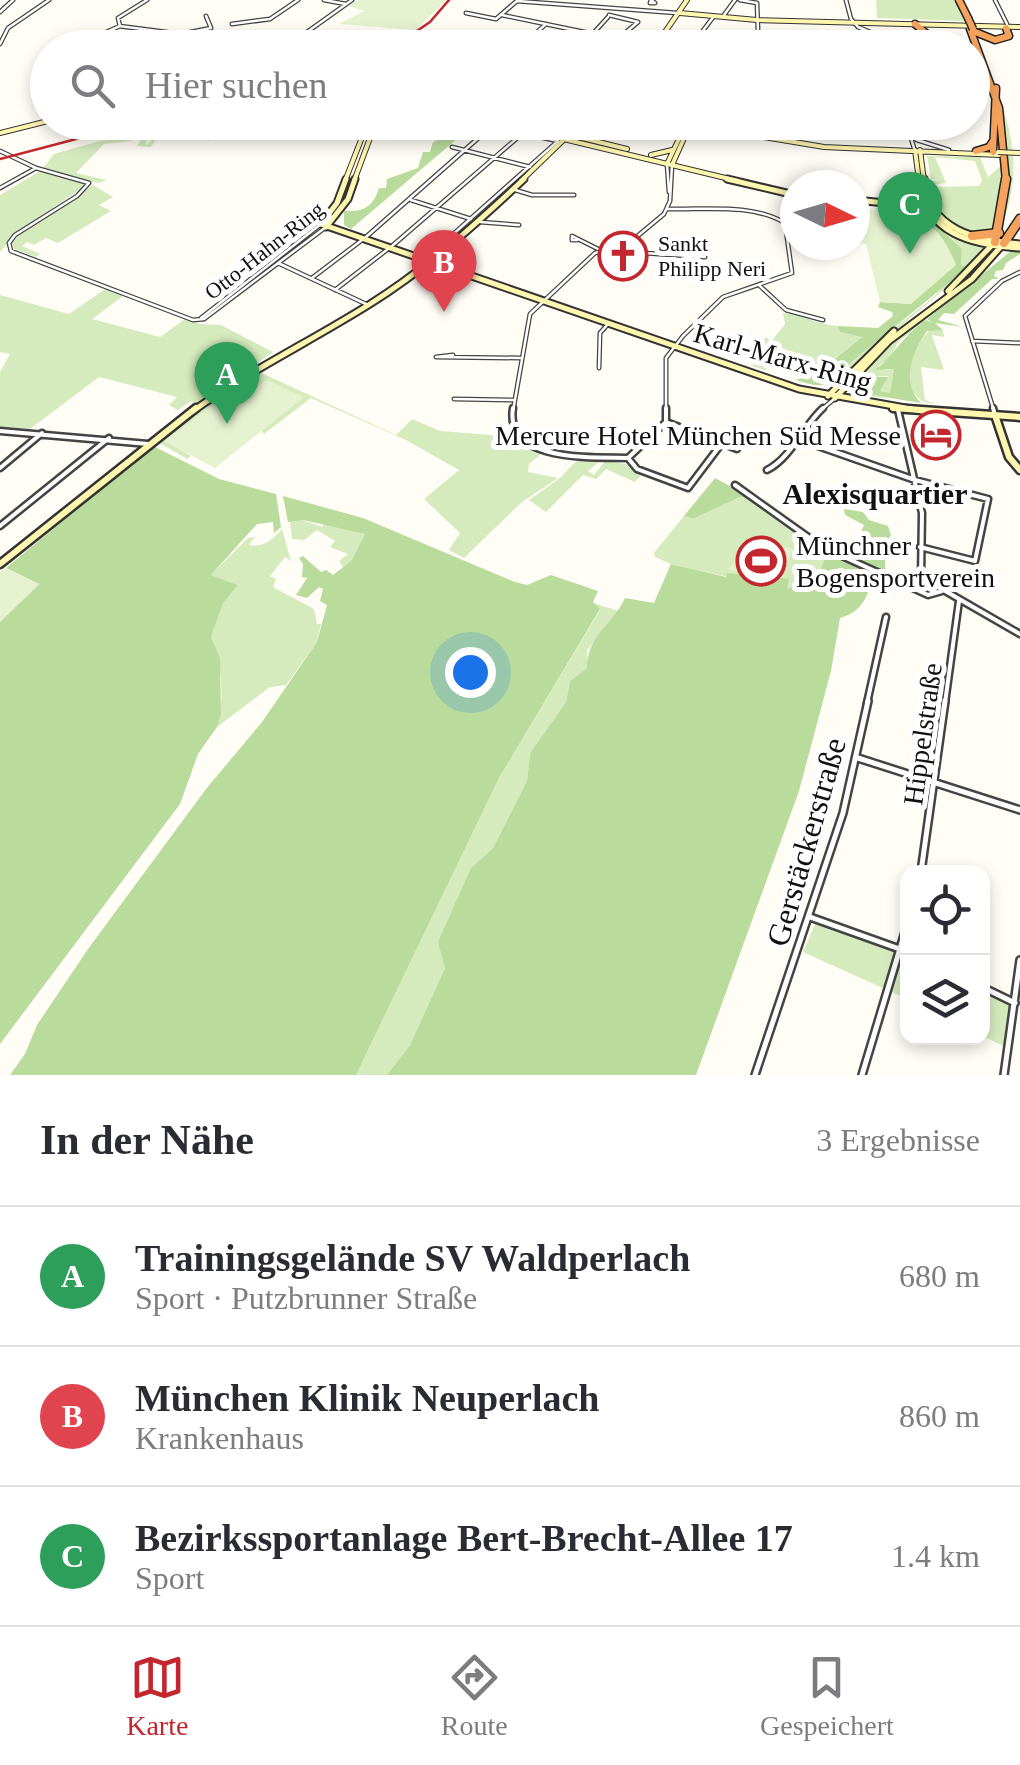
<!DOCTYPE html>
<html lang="de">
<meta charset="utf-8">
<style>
body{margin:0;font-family:"Times New Roman",serif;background:#f7f7f7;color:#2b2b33}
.controls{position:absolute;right:30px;bottom:30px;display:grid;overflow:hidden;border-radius:20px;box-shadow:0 5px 15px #0003}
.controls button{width:90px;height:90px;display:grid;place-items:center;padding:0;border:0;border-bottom:2px solid #e1e1e2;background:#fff;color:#2b2b33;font:50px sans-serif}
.compass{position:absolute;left:780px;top:170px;width:90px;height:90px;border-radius:50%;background:#fff;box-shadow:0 5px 15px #0003;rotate:95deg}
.you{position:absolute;left:470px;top:672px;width:35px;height:35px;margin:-25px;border:8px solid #fff;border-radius:50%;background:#1a73e8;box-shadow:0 0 0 15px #1a73e833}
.badge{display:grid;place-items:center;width:65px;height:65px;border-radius:50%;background:#c4262e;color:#fff;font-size:32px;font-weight:700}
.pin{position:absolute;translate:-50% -82px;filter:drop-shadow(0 2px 5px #0008)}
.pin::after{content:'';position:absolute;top:52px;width:35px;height:30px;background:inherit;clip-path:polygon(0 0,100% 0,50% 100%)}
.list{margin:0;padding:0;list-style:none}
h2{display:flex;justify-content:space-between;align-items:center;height:130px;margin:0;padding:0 40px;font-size:42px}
h2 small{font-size:32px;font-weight:400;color:#7c7c81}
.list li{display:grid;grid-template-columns:65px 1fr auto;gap:30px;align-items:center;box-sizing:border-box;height:140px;padding:0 40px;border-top:2px solid #e1e1e2}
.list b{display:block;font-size:38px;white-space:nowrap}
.list p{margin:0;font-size:32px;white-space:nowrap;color:#7c7c81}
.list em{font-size:32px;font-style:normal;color:#7c7c81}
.icon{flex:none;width:55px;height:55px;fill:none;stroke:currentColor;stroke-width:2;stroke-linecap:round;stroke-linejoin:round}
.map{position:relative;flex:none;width:1020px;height:1075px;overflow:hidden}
.search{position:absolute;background:#fff;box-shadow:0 5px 15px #0003;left:30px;right:30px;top:30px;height:110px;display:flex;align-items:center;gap:25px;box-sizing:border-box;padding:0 35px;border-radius:55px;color:#7c7c81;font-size:38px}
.sheet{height:550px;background:#fff}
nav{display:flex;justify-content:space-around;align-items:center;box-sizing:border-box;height:140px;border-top:2px solid #e1e1e2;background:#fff;font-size:28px;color:#7c7c81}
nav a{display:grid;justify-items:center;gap:5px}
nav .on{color:#c4262e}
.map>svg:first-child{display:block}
</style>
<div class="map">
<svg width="1020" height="1075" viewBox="0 0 1020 1075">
<rect width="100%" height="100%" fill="#fffdf5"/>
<path fill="#d5ebbd" d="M876 0H955L964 21 877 18Z
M998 94C1016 141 1020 181 1001 228 966 238 950 228 931 198V187L979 186 982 180 975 161 935 157 946 183 931 185V181L942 180 931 179 927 156 980 157 988 177 1004 163Z
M163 123 195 126 184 123H202L199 126 208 124 215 129V139L208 141 213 129H198L193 138 187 137 193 128 179 131 180 127H165L163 131H148L146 145 160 133 151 147 137 146 145 133 141 130 131 141 104 144 76 173 107 180 98 183 73 176 87 185 21 229 0 252V195L42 170 54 154Z
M93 185 113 197 99 205 111 211 58 243 46 238 34 245 27 242 22 246 40 254 36 257 14 249 12 243 21 233Z
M945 231 987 249C939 299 882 337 833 387L829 384 834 376 826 372 848 365 935 296 961 265 962 249Z
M105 289 123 296 92 319 160 337 185 319 200 324 221 325 273 352 198 403 191 401 178 410 169 405 177 397 99 377 30 429 0 427V372L10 354 0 352V295L69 314Z
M783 313C804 315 818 325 838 326L840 332 863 336 823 368 787 361 777 366 769 364 765 370 752 366 761 355 760 338H768L770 343 785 324Z
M921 318 926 320 898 342 889 359 878 366 884 370 894 369 890 393 879 391 888 376 869 377 877 378 875 386 860 391 892 400 845 391 884 348Z
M931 329 943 330 944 337 932 335 944 370 921 367 925 400 935 404C896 401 908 350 931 329Z
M257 371 396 435 412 419 440 431 503 436 509 432 519 440 517 444 540 455 529 464 528 472 558 478 522 502 464 558 449 550 460 533 424 499 459 470 406 440 311 398 264 434 241 399 165 441 191 456 187 459 158 442Z
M579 458 603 459 588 471 594 475 606 460 625 464 641 475 635 482 606 469 596 479 583 475 546 512 529 500 560 478Z
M740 497 754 499 827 551 817 580 785 590 671 564 655 557 654 553 684 516 693 519Z
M302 520 322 527 325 523 365 534 351 561 343 567 339 561 348 554 330 547 335 541 317 530 304 540 292 539 290 522Z
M282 529 291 561 285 557 270 576 276 579 273 587 314 609 317 624H321L317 642 286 685 270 687 217 727C225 699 222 663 211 637L223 602 238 585 211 575 248 538 255 537 249 545C264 548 273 539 282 529Z
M593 603 619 611 587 650V668L570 681 566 702 530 753 527 781 493 848 471 868 445 968 410 1045 387 1075H356L499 778 600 610Z
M816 922 908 956 907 999 803 952Z
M982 992 1010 1004 1005 1047 983 1036Z"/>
<path fill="#b9dc9c" d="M480 122 491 125 471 127 351 229 344 225V211C364 212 373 207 379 188H386L387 179 418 168 423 152H430L433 142 452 134 453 123Z
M871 208C915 213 931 217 962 249L961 265 968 267 848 365 827 372 835 376C823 391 812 384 795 380L815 375 862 337 840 332 838 326 878 328 893 316 892 312 878 307 880 302 911 304 942 239 920 218Z
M1011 251H1020V254L1006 263 1003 270 996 271 994 276 999 279H992L954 314 944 313 938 320 963 327 935 323 943 330 927 331C911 354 901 383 921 403L860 393 875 385 877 378 868 377H888L880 391 890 393 894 369 875 370C895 355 902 336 926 320L933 323 927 319Z
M153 446 219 479 276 494 281 527 274 533 273 522 257 524 211 575 238 585 223 603 211 637 220 658 221 714 217 727 198 754 180 804 0 1044V622L39 584 6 568Z
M715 478 754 499 740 497 693 519 684 516Z
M283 496 363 518 515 582 527 585 551 575 598 591 593 602 600 609 499 778 356 1075H10L25 1054 37 1025 88 949 206 789 262 722 317 642 327 605 320 601 323 589 319 587 307 598 296 595 307 578 302 577 303 564 299 558 303 556 321 572 326 570 333 575 351 561 365 534 303 520 288 522Z
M844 509 863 512 869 520 888 526 891 535 884 546 886 574 854 560 852 551 864 525 845 515Z
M827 551 875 573C867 596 864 611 840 618L831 671 799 791 696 1075H387L410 1045 445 968 438 942 471 868 493 848 527 781 530 753 566 702 570 681 587 668C587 635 612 626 625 598L654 603 671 564 726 577 727 573 789 579 787 589 817 580Z"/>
<path fill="#e6f2cf" d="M357 0H446L416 30 339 24 364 11 349 6Z
M855 208C906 213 936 211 956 265L911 304 880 302 866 244 855 243Z
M267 380 304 397 215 468 164 441 229 393 241 399Z
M774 545 792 549 783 578 728 570 741 553Z
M6 568 39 584 0 622V572Z"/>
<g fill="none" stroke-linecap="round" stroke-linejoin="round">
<g stroke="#444" stroke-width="5">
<path id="street-far2" d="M324 0 346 4
M651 0 655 3H650Z
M846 0 851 19
M995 0 1007 24
M517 1 677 13
M0 12 13 0
M466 13 496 19 518 0
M502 15 618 39 638 22 609 15
M724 15 735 0
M851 19 858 27 909 48
M232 24 270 19 298 0
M119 26 181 34 188 48
M181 34 211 28 206 16
M589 38 608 17
M293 42 352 0
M0 44 8 28 49 0
M428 46 439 48
M71 48 120 26 118 18 147 0
M228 48 279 41 318 48
M519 48 546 24
M690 48 714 16
M712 48 758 32 757 3 740 0
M40 84 48 86
M906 122 914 148
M911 122 917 139
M917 140 949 150
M452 147 530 167
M0 151 36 168 89 183 77 196 15 235 9 243 11 251 193 320 204 319
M667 164 669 192
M0 188 36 168
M512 189 532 195H574
M411 200 471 219
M480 222 519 225
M366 237 492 126
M577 240H572V236L600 250
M628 244 644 253 705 257
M392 246 523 133
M443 248 441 245 558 141 491 127
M278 263 368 305
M312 278 362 240
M760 286 786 310 823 320
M335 290 388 249
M201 318 321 224
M204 319 326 227
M972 341 1020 343
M453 355 436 357 520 358
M599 368 600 333 608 324
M454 399 513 400
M513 411 530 314 595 253 628 244 664 214 670 201 672 165
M666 411V358L683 336 723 297 792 273 785 223C752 203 705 210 668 209
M820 411 834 399
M994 411 965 316 1002 281 1020 272"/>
</g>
<g stroke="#444" stroke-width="9">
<path id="street-far1" d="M513 408C504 463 594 457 628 458L666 422V408
M993 408 995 415
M898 410 922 513 921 577 1020 634
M666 422 737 449
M0 431 148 444
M798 439 915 480 988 499 975 561 920 547
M628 458 637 469 688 488 722 443
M0 468 42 433
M767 470C791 458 803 426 823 408
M735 485 822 547 928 595 942 591
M0 526 109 438
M867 703 886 617
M945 703 959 601"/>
</g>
<g stroke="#444" stroke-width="10">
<path id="street" d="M858 758 1020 810
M921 872 945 701
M810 917 908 952
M982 987 1015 1003
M755 1075 843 813 868 701
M862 1075 908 922
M1004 1075 1020 960"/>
</g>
<g stroke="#333" stroke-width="6">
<path id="secondary-far2" d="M680 13 757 20 1020 27
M654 48 687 0
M493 122 738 181
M517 122 627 149
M675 122 824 147 999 155
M0 133 48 121
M915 150 919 181
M920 150 924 181
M651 155 672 150
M667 164 686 124
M672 165 690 125
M345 181 368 122
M354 181 376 122
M521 181 582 122"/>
</g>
<g stroke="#333" stroke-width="9">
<path id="secondary-far1" d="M727 179 795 195
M919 179C924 234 972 245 1020 248
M924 179C928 230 976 240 1020 244
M855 200 926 207
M900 208 931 218
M321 224 799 389 922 411
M321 224 337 203 346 179
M326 227 348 199 355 179
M948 291 995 242
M828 396 894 331
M835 398 889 341 972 279 1004 243
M193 411C249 371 311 341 370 304 426 269 476 224 524 179"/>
</g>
<g stroke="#333" stroke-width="11">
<path id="secondary" d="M893 408 1020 417
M995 415 1009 457 1020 470
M0 564 196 408"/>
</g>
<g stroke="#222" stroke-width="9">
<path id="highway-far1" d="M959 0 968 18
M915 24 933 39 969 48
M970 29 999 108 1006 181
M973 31 995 40 1009 36 1006 28
M976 151 989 147 993 141
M993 152 996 88"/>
</g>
<g stroke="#222" stroke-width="11">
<path id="highway" d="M972 236 999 233
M995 242 1006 179
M1004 243 1020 219"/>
</g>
<use href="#street-far2" stroke="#fff" stroke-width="2.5"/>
<use href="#street-far1" stroke="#fff" stroke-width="4"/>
<use href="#street" stroke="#fff" stroke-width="5"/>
<use href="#secondary-far2" stroke="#fff6b0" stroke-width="4"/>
<use href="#secondary-far1" stroke="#fff6b0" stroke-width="5"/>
<use href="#secondary" stroke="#fff6b0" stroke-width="6"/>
<use href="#highway-far1" stroke="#f5a25d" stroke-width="6"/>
<use href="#highway" stroke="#f5a25d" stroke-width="8"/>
<path stroke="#c4262e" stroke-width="2.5" d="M392 48 430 22 449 0
M0 159 141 122"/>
<g stroke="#333" stroke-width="6" stroke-linecap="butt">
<path id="secondary-bridge" d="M998 152 1020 153"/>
</g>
<g stroke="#222" stroke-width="9" stroke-linecap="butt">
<path id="highway-bridge" d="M968 18 973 29"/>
</g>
<use href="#secondary-bridge" stroke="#fff6b0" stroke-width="4"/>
<use href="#highway-bridge" stroke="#f5a25d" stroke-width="6"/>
</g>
<defs>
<g id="church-ring" transform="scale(2.5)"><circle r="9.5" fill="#fff" stroke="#c4262e" stroke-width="1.5"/><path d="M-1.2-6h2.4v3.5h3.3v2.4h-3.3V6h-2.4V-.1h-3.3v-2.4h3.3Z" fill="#c4262e"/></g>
<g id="hotel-ring" transform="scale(2.5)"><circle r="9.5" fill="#fff" stroke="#c4262e" stroke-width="1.5"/><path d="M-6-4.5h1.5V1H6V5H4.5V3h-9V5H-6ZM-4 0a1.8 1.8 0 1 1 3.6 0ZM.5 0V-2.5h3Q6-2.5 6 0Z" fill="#c4262e"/></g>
<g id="stadium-ring" transform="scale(2.5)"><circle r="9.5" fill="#fff" stroke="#c4262e" stroke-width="1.5"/><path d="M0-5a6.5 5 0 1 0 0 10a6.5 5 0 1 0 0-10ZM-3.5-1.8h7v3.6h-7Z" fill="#c4262e"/></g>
</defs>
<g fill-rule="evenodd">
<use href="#church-ring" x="623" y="256"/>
<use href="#hotel-ring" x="936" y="435"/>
<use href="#stadium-ring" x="761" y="561"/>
</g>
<g text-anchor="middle" stroke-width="10" stroke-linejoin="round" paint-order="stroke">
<g font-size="22" fill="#111" stroke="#fff" text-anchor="start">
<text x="658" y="251">Sankt<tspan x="658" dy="25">Philipp Neri</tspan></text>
</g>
<g font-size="22" fill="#111" stroke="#fff">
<text transform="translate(264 250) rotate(-38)" y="8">Otto-Hahn-Ring</text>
</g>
<g font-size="28" fill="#111" stroke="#fff">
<text transform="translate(783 357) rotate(16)" y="10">Karl-Marx-Ring</text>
<text transform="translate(922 734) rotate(-82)" y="10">Hippelstraße</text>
</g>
<g font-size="28" fill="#111" stroke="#fff" text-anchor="end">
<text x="901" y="445">Mercure Hotel München Süd Messe</text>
<text x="796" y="555" text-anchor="start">Münchner<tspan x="796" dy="32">Bogensportverein</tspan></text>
</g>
<g font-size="30" font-weight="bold" fill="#111" stroke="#fff">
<text x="875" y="504">Alexisquartier</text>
</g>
<g font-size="32" fill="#111" stroke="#fff">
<text transform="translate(806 842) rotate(-74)" y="11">Gerstäckerstraße</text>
</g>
</g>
</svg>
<div class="controls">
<button><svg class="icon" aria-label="locate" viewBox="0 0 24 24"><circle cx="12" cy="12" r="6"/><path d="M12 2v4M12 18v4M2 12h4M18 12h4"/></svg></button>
<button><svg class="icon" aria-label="layers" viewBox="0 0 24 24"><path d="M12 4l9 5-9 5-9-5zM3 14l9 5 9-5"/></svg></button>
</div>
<svg class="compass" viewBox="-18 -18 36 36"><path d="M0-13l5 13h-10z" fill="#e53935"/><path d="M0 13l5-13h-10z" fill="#7c7c81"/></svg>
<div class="you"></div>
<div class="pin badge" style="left:227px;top:424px;background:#2e9e5b">A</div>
<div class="pin badge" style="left:444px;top:312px;background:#e0444e">B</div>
<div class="pin badge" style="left:910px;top:254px;background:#2e9e5b">C</div>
<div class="search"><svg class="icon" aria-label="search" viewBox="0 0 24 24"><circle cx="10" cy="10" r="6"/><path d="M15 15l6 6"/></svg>Hier suchen</div>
</div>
<section class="sheet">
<h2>In der Nähe<small>3 Ergebnisse</small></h2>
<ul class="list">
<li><span class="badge" style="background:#2e9e5b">A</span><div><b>Trainingsgelände SV Waldperlach</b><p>Sport · Putzbrunner Straße</p></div><em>680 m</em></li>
<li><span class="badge" style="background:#e0444e">B</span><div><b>München Klinik Neuperlach</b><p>Krankenhaus</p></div><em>860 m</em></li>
<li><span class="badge" style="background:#2e9e5b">C</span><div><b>Bezirkssportanlage Bert-Brecht-Allee 17</b><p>Sport</p></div><em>1.4 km</em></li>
</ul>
</section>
<nav>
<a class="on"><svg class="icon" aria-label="map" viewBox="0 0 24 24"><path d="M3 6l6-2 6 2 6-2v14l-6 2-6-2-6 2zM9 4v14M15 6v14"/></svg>Karte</a>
<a><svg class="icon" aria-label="directions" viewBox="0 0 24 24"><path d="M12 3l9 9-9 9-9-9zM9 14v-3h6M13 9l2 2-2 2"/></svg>Route</a>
<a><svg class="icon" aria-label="saved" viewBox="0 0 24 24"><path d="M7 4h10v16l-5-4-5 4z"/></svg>Gespeichert</a>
</nav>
